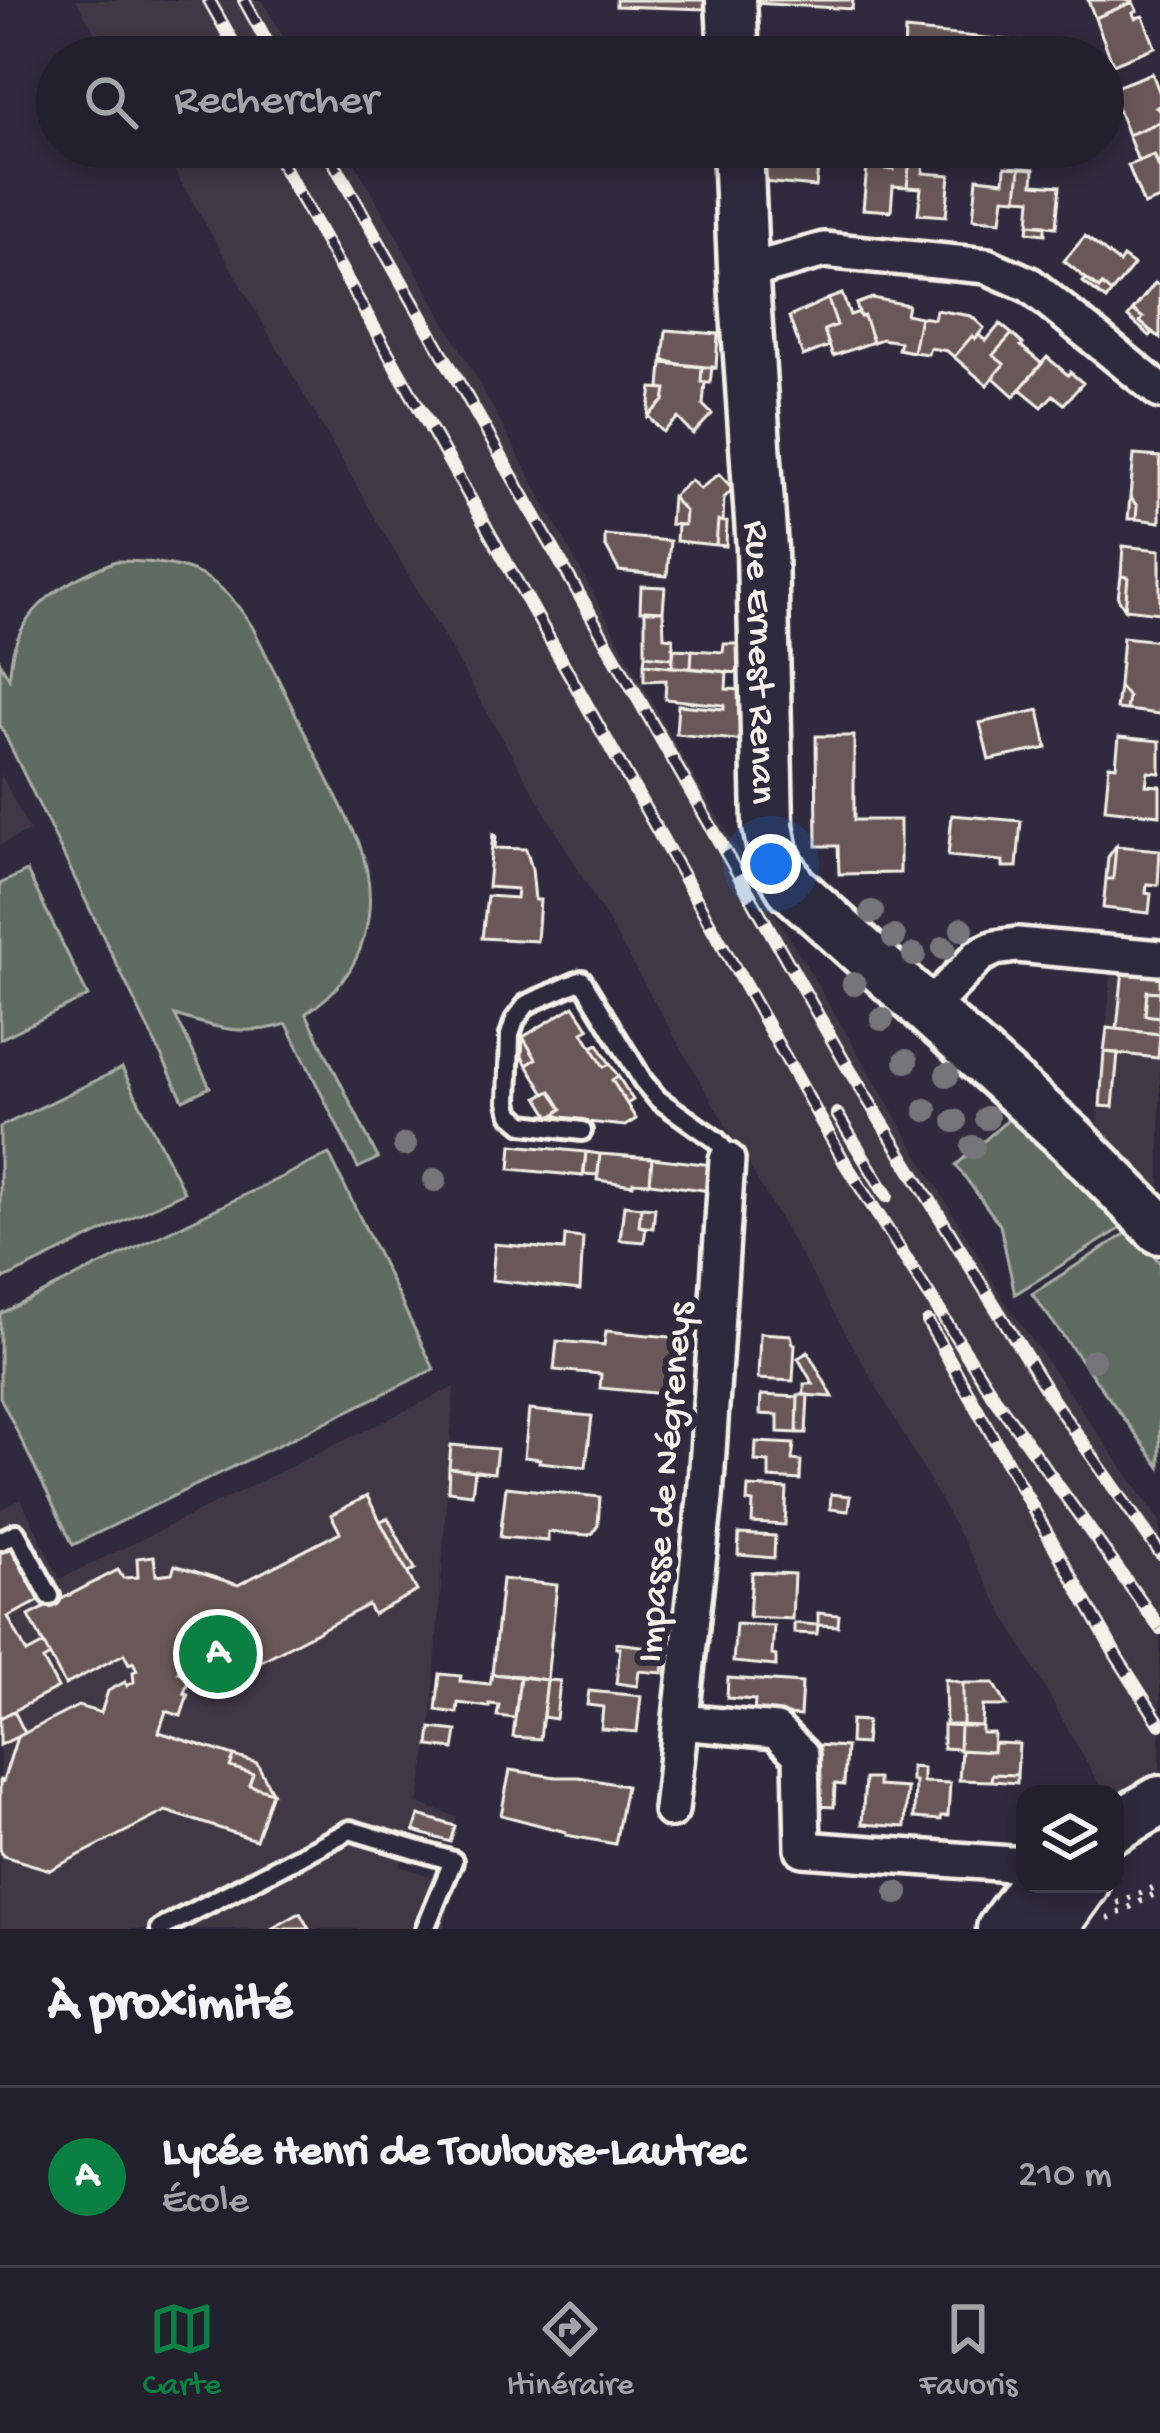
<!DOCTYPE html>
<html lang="fr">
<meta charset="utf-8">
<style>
body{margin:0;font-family:"Gochi Hand",sans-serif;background:#2b2836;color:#f1f3f6}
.controls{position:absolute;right:36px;bottom:36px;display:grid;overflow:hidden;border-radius:24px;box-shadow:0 6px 18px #0003}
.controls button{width:108px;height:108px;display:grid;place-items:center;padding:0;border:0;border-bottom:3px solid #403e4a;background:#23202e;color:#f1f3f6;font:60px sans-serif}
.you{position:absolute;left:771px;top:864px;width:42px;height:42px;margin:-30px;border:9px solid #fff;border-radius:50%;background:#1a73e8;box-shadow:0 0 0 18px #1a73e833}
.badge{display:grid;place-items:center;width:78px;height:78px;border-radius:50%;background:#0b8043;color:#fff;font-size:39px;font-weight:700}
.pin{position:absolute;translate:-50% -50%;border:6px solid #fff;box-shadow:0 3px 12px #0006}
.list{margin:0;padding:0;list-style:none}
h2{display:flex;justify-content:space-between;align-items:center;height:156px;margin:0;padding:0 48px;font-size:51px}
h2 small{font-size:39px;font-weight:400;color:#a3a3aa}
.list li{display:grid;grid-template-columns:78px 1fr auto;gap:36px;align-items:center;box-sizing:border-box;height:180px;padding:0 48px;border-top:3px solid #403e4a}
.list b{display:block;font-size:45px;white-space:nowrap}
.list p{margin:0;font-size:39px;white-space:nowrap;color:#a3a3aa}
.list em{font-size:39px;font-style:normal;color:#a3a3aa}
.icon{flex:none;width:66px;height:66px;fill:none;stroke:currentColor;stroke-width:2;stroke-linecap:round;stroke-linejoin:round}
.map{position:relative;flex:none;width:1160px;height:1929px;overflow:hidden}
.search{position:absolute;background:#23202e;box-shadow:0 6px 18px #0003;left:36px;right:36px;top:36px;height:132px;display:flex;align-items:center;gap:30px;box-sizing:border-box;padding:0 42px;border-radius:66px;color:#a3a3aa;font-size:45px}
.sheet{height:336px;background:#23202e}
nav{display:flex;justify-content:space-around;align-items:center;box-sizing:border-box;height:168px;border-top:3px solid #403e4a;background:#23202e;font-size:33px;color:#a3a3aa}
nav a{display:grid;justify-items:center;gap:6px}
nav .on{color:#0b8043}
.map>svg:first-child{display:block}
</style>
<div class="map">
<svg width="1160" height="1929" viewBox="0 0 1160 1929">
<rect width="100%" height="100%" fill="#2f2a3d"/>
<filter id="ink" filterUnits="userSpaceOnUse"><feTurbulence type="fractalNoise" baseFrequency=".00833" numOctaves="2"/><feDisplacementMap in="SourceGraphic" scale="24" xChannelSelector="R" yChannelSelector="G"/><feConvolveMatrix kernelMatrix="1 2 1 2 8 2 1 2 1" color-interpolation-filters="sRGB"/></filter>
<g filter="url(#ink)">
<path fill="#413845" d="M76 0H262L295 57H109Z
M161 147H346L476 377 676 746 1006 1303 1160 1521V1779L1115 1804V1794H1104L893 1415Z
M0 772 29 831 0 845Z
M1112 967 1160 971V1193L1096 1134Z
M454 1387 431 1728 418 1803 457 1817 450 1842 413 1832 400 1866 455 1884 443 1929H0V1510L21 1499 60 1579Z"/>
<path fill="#5e6a60" stroke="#a9aea4" stroke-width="3" d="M116 561C183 562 216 568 253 628L358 840C383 905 367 975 306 1013L378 1158 358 1168 287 1024C245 1037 215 1028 175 1015L210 1087 183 1100 0 725V662L9 678C11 668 11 657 14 648 29 600 72 578 116 561Z
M27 871 88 996 0 1039V884Z
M122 1068 184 1192 4 1279 0 1271V1127Z
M1010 1118 1128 1224 1015 1294 1000 1225 956 1165Z
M329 1154 434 1369 73 1545 0 1397V1314Z
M1133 1229 1160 1263V1467L1032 1294Z"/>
<path fill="#6b5859" stroke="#f4f1e8" stroke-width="3" d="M616 0H705V9L616 6Z
M754 0H853L852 9 754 3Z
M1088 0H1133V2L1095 18Z
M1133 2 1137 11 1133 13 1135 18 1143 16 1155 47 1113 64 1095 18Z
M905 30 1019 41 1017 57H879V52L904 54Z
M1019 41 1042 43 1041 57H1017Z
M1152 73 1160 94V106L1156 107 1160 112V122L1128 135 1110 89Z
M1160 122V168H1159L1154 155 1138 161 1128 135Z
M468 147H594L593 156Z
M760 147H832L830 169 818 167 816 187 762 182Z
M1154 155 1160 168V199L1144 205 1128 165Z
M895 156 910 158 907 187 893 186 891 211 863 209 867 167 894 170Z
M910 158 924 159 923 173 950 175 946 216 918 214 921 188 907 187Z
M1005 167 1020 168 1017 198 1004 197 1001 221 973 219 977 178 1004 181Z
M1020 168 1034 169 1033 184 1060 186 1056 227 1029 224 1031 199 1017 198Z
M1029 224 1045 225V234L1028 232Z
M1085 236 1119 263 1123 257 1134 265 1111 293 1102 285 1099 289 1064 261Z
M1086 279 1099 289 1102 285 1111 293 1106 300 1083 282Z
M1155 283 1160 286V338L1140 322 1143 318 1133 310Z
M842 294 850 315 859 312 860 317 864 316 873 342 833 356 824 330 837 325 828 299Z
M872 298 908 305 906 314 920 317 913 352 898 349 900 342 882 339 873 342 864 316 860 317 856 304Z
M828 299 837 325 824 330 829 346 803 356 789 317Z
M936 310 971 316 984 328 975 339 972 336 954 357 947 351 930 348 928 354 913 352 920 317 934 319Z
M1133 310 1143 318 1140 322 1153 333 1150 336 1128 317Z
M1000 324 1012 334 993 355 1004 364 987 385 954 357 972 336 975 339 979 335 986 341Z
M666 330 718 334 716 368 679 364 663 360Z
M1012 334 1023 344 1021 346 1042 364 1014 396 993 377 1004 364 993 355Z
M1047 357 1068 375 1070 372 1083 383 1064 404 1053 395 1042 407 1020 389Z
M662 363 702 367 701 382H705L703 405 712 414 693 434 678 418 663 432 648 416 664 401 666 389 660 388Z
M702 367H712L710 383 701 382Z
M652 388 666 389 664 401 648 416Z
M1134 455 1160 457V522L1136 519 1137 506 1130 497Z
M719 474 733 489 724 498 723 521H718L716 545 676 541 677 525H684L685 511 672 497 691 480 700 489Z
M672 497 685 511 684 525 670 524Z
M1130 497 1137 506 1136 519H1128Z
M718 521 727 522 726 546 716 545Z
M605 535 670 541 667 576 619 571 605 545Z
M1123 546 1160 550V613L1125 609 1128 577 1121 576Z
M1121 576 1128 577 1125 609 1118 598Z
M641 586 665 587 663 611H640Z
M645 610 663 611 664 637 673 638V658L645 655Z
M1123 637 1160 641V671H1157L1156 681 1160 686V714L1126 710 1128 697 1119 686Z
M724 644H746L747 674 691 668 692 650 723 652Z
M674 649 692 650 691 668 672 667Z
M645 655 673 658 672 667 644 664Z
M644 664 727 672 726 689 747 690 746 741 676 734 678 705 724 709V705L665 699 666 680 644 681Z
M1119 686 1128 697 1126 710 1116 709Z
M1039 710 1047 748 989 760 980 723Z
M816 736H854V820H900V873L839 874 838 846H817Z
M1119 737 1160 741V773L1148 772 1146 785 1160 786V815L1105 809 1109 765 1116 766Z
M952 815 1021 821 1017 867H1003V861L948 856Z
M493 834 496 836 495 848 526 849 532 869 535 900H540L537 941 482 938 487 896 516 898 517 889 488 887Z
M1116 846 1113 879H1106L1108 857Z
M1116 846 1160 850 1158 885 1147 884 1146 893 1151 894 1149 913 1103 908 1106 879H1113Z
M1123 969 1160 971V992L1147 991 1145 1015 1159 1017 1160 1034 1117 1029Z
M1147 991 1160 992 1159 1017 1145 1015Z
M574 1006 589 1029 583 1032 604 1067 610 1064 618 1076 612 1080 636 1119 625 1126 560 1119 557 1113 562 1109 551 1091 545 1094 527 1065 536 1059 523 1037Z
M1107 1028 1160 1034 1158 1058 1104 1052Z
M523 1037 536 1059 527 1065 522 1057Z
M598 1044 610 1064 604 1067 592 1047Z
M1104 1052 1118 1053 1113 1107 1100 1106Z
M618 1076 633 1100 627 1104 612 1080Z
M551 1091 562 1109 551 1118 538 1097Z
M512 1145 586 1152 583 1176 510 1169Z
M586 1152 600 1154 598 1175 584 1174Z
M600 1154 652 1158 650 1183 633 1182V1185L597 1180Z
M652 1158 713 1165 711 1191 650 1183Z
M624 1205 641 1207 639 1226 646 1228 644 1242 620 1240Z
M641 1207 655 1208 653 1228 639 1226Z
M565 1236 583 1238 580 1290 492 1280 495 1244 564 1250Z
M606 1331 682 1338 676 1395 600 1388 601 1374 554 1370 557 1341 604 1345Z
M760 1333 791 1335 793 1344H795L793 1381 758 1379Z
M808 1352 833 1397 804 1395V1384H813L798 1358Z
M761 1395 798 1397 797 1433 778 1432V1415L760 1414Z
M798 1395H808L806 1433H797Z
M529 1410 592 1416 586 1467 539 1462 540 1459 524 1457Z
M756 1442 794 1444 792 1460 801 1461 800 1480 769 1478V1462L755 1461Z
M451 1445 497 1449 494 1473 449 1468Z
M449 1468 475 1471 472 1494 448 1491Z
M506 1487 600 1497 598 1525 593 1533 588 1535 548 1532V1541L500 1537Z
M748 1487 787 1489 785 1525 752 1523 753 1503 747 1502Z
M831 1494 850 1496 848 1511 830 1509Z
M367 1496 417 1591 373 1614 368 1605 246 1669 185 1649 178 1672 190 1676 184 1693 188 1694 181 1716 166 1711 159 1732 234 1756 230 1767 253 1774 249 1785 272 1792 256 1840 166 1811 50 1870 3 1856 0 1849V1780L3 1781 17 1737 78 1706 101 1713 108 1691 125 1682 127 1686 134 1682 133 1672 137 1670 133 1662 129 1664 124 1654 65 1685 29 1616 118 1570 123 1578 138 1577 137 1558 154 1556 156 1575 172 1573 175 1565 238 1585 340 1532 331 1515Z
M388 1518 415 1569 408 1573 380 1521Z
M739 1534 775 1536 774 1558 738 1555Z
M13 1546 41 1600 8 1617 27 1653 44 1644 50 1656 43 1660 58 1688 0 1718V1552Z
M752 1572 794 1574 792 1619 749 1617Z
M502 1579 557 1585 547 1680 492 1674Z
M818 1613 839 1615 838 1626 818 1625Z
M794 1623 818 1625 817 1634 794 1633Z
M736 1624 774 1626 772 1655 776 1656V1666L733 1662Z
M616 1643 666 1649 663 1673 639 1671 637 1686 616 1683 620 1648H616Z
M440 1674 461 1676 460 1681 490 1684 492 1674 520 1676 515 1718 497 1716 499 1705 489 1704V1707L458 1703 457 1713 436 1710Z
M520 1676 547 1680 540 1739 513 1737Z
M728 1678 802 1683 800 1716 754 1713 755 1700 727 1698Z
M945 1679 963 1683V1726L946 1725Z
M547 1680 560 1681 556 1719 543 1717Z
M963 1683H994L1007 1706H983L982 1726H963Z
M589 1691 641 1696 637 1732 601 1729 603 1707 587 1705Z
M14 1711 25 1733 0 1745V1718Z
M851 1720 867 1721 865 1744 850 1743Z
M943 1725H960L959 1749 943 1748Z
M960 1725 982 1726V1733H994L993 1752 959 1750Z
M431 1728 457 1731 454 1749 429 1746Z
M994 1743 1019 1744 1017 1775 992 1774 991 1781 959 1780 961 1750 993 1752Z
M817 1745 846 1747 844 1785 835 1784 834 1807 814 1806Z
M234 1756 257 1763 272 1792 249 1785 253 1774 230 1767Z
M911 1767 923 1768V1782L950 1783 948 1816H941V1820L914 1818 915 1781H911Z
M510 1770 556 1777H579L626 1786 615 1844 566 1835V1832L501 1815Z
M992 1774 1017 1775V1783L991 1781Z
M865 1779H878V1786L907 1788 905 1827 862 1824Z
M419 1815 455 1826 450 1842 414 1831Z
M300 1913 309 1929H271Z"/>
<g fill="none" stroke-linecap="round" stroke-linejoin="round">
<g stroke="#f4f1e8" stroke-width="26">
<path id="lane" d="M582 1131 523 1124 511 1114 508 1102 510 1035 515 1020 527 1004 582 980 643 1081 658 1099 716 1140 723 1148 727 1160
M0 1541 16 1533 50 1596
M160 1929 350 1830 453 1861 425 1929"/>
</g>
<g stroke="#f4f1e8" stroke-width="42">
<path id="street" d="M743 267 767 266 824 250 987 266 1030 285 1160 391
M926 1011 980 955 995 948 1017 945 1160 958
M681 1722 776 1731 801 1755 803 1849 1025 1865
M671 1810 705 1498 727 1160"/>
</g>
<g stroke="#f4f1e8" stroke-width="57">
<g id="secondary">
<path d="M731 0 734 57"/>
<path id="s1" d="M738 147 743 267 762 549 768 826 774 857 791 887 1072 1140 1160 1229"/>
<path d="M1115 1827 1160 1801"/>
<path d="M1002 1929 1034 1884"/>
<path d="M1052 1929 1084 1884"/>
</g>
</g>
<path stroke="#f4f1e8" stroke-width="6" stroke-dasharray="3 9" stroke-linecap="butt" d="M1117 1903 1160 1885
M1108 1919 1160 1891"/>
<use href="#lane" stroke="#2f2a3d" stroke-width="16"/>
<use href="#street" stroke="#2f2a3d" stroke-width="33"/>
<use href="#secondary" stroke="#2f2a3d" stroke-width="48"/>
<g stroke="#f4f1e8" stroke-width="14">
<path id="rail" d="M209 0 241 57
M244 0 275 57
M272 147 845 1163 994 1397 1160 1628
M325 147 844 1061 1052 1399 1160 1553
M837 1114 887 1196
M928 1322 1117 1657 1160 1724"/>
</g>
<use href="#rail" stroke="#2f2a3d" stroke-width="9" stroke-dasharray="27" stroke-linecap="butt"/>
</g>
<g fill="#76767a">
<circle cx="872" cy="912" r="12"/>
<circle cx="962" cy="929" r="12"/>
<circle cx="894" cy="937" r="12"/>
<circle cx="944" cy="948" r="12"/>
<circle cx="914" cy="955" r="12"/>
<circle cx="854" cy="984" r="12"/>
<circle cx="882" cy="1019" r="12"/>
<circle cx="906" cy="1061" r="12"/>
<circle cx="947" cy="1075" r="12"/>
<circle cx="926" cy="1110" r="12"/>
<circle cx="987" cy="1118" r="12"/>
<circle cx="955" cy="1121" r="12"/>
<circle cx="405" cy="1145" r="12"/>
<circle cx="973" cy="1147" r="12"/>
<circle cx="435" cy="1180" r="12"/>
<circle cx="1093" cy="1360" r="12"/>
<circle cx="897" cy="1893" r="12"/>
</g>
</g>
<g text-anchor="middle" stroke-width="12" stroke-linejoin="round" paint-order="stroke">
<g font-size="39" fill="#f4f1e8" stroke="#2f2a3d">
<text dy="14" stroke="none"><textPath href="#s1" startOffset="516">Rue Ernest Renan</textPath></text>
<text transform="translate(661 1482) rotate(-85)" y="14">Impasse de Négreneys</text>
</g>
</g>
</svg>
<div class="controls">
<button><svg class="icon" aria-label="layers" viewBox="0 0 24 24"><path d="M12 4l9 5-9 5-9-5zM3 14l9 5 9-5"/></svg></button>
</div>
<div class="you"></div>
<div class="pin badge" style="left:218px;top:1654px">A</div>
<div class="search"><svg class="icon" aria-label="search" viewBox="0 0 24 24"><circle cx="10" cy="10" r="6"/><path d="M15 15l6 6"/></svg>Rechercher</div>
</div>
<section class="sheet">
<h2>À proximité<small></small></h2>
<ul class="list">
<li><span class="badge">A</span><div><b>Lycée Henri de Toulouse-Lautrec</b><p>École</p></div><em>210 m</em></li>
</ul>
</section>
<nav>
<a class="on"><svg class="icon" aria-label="map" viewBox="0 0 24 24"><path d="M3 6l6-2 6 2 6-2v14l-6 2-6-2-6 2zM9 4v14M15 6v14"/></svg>Carte</a>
<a><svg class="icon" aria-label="directions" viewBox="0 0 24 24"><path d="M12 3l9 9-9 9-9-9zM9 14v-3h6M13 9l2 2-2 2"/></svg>Itinéraire</a>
<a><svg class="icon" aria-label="saved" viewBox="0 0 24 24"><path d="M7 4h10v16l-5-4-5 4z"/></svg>Favoris</a>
</nav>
